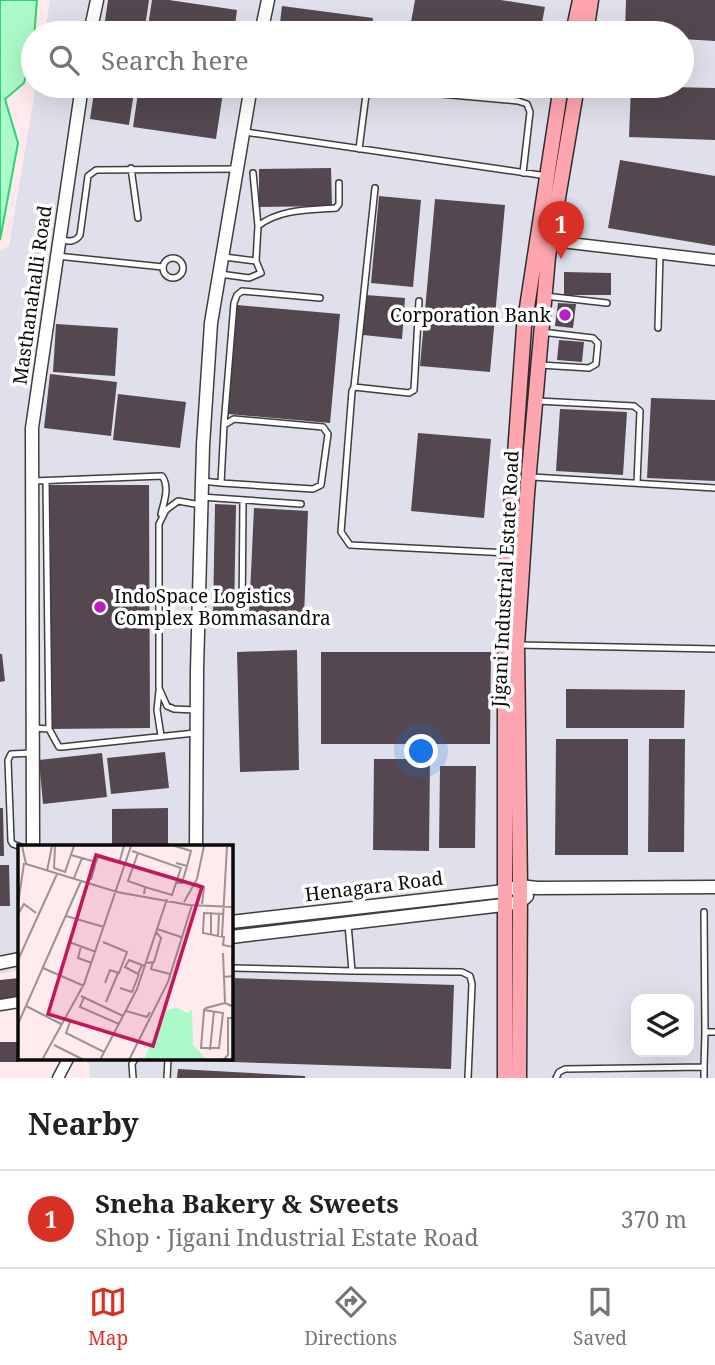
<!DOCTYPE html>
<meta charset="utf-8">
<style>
body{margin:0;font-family:"Noto Serif",serif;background:#f6f6f6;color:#202124}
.controls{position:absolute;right:21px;bottom:21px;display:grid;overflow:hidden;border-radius:14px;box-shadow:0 7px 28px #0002}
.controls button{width:63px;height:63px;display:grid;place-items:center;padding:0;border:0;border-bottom:2px solid #e0e0e0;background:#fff;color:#202124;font:35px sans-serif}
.you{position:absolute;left:422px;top:752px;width:24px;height:24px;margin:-18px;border:5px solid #fff;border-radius:50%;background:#1a73e8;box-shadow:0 0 0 10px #1a73e833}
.badge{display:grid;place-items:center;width:46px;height:46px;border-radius:50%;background:#d93025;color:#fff;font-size:23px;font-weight:700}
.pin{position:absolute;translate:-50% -58px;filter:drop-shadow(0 2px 4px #0008)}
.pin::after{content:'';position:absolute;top:37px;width:24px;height:21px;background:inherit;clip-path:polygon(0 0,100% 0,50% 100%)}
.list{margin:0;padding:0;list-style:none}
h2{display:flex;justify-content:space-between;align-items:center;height:91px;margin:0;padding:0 28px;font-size:30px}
h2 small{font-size:23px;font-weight:400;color:#757577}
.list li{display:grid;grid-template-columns:46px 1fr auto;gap:21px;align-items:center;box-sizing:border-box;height:98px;padding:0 28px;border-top:2px solid #e0e0e0}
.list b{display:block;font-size:26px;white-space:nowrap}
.list p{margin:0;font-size:23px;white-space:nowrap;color:#757577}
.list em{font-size:23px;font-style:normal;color:#757577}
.icon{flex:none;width:38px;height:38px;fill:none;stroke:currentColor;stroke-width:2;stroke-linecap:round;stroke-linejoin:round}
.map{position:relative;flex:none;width:715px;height:1078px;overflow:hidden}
.search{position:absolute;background:#fff;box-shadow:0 7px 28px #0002;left:21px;right:21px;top:21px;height:77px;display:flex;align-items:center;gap:18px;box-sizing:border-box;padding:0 24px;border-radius:38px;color:#757577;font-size:26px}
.sheet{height:189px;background:#fff}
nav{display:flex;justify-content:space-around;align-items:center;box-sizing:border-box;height:98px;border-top:2px solid #e0e0e0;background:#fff;font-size:19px;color:#757577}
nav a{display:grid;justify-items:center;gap:4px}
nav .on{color:#d93025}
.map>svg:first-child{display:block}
</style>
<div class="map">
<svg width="715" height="1078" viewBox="0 0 715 1078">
<rect width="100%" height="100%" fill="#ffeaee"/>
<path fill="#dfe0eb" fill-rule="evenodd" d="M50 0H715V1078H90L88 1059H231V847H19V970L0 974V251L9 246 36 86H682V33H45ZM636 999H689V1052H636Z"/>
<path fill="#acf9c9" stroke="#30d371" stroke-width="2" d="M0 0H37L33 51 24 83 5 99 18 143 0 240Z"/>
<path fill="#54474f" d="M108 0H149L145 27 105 21Z
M152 0H169L237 10 234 33H147Z
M415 0H501L545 7 540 33H409Z
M626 0H715V41L682 39V33H625Z
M282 6 373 18 371 33 279 31Z
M95 86H135L129 125 90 119Z
M139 86H224L216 139 133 127Z
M631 86 715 88V140L629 137Z
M620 160 715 176V246L608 228Z
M331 168 332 206 259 207V169Z
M379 196 421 200 413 287 371 283Z
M435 199 505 205 490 372 420 366Z
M564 272 611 273V295H564Z
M366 295 405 298 402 339 363 335Z
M558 303 576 304 573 328 555 326Z
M237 305 340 314 330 423 228 414Z
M56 324 118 328 115 376 53 372Z
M559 340 584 342 582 362 557 360Z
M50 374 117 382 111 436 44 428Z
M118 394 186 402 180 448 113 440Z
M651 398 715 400V481L647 478Z
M560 409 627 412 623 475 556 471Z
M418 433 491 439 484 518 411 511Z
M50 485H149L150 728 51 729Z
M215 504 236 505 234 616H213Z
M254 508 308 511 304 617 249 615Z
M297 650 299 770 240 772 237 652Z
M321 652H491L490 744H321Z
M0 654H2L5 681 0 682Z
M566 689 685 690 684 728H566Z
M556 739H628V855H555Z
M649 739H685L684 852H648Z
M165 752 169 788 111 794 107 758Z
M102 753 107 797 43 804 39 760Z
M374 759H430L429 851 373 850Z
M440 766H476L475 848H439Z
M0 808H3L4 856H0Z
M168 808V847H112V809Z
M0 865H9L10 906H0Z
M19 978V996L0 1001V980Z
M231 978 454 985 451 1069 201 1061V1059H231Z
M0 1042H18V1062H0Z
M178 1069 305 1076V1078H177Z"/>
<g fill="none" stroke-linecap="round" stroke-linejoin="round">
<g stroke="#3e3e3e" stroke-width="8">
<path id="service" d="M351 86 518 101 527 104 530 112 523 173
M245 132 547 176
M359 149 367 87
M131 168 138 218
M253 173 258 226
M60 240C68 241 75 243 80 235L88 176 96 170 237 169
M57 256 163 267
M163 268a10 10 0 1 1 20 0a10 10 0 1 1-20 0Z
M256 261 258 226C280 209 309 210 336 208L339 204V183
M220 274 249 278 261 273 256 261 224 257
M545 296 607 303
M419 301 414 390 409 393 354 387 352 391 341 532 350 545 508 553
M658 328 660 253
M540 365 589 368 596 364 598 343 593 338 541 332
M354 387 375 188
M538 401 634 406 640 411 637 483
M224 425 234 303 237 295 242 291 320 298
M532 477 715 488
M33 481 162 476C170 487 164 502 161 514
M46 481 49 729
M202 481 221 483 313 489 321 485 328 434 323 427 234 419 224 425 221 483
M201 497 301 504
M198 621 293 623
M242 622 243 500
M519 645 715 649
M159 691 157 710 161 736
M195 710 174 709 167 706 159 688V524L166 510 178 501 201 505
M34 728 49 729 59 747H62L195 733
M21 847 13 844 11 841 8 760 11 754 33 753
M704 912 705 1032H715
M231 968 352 971 348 924
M352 971 462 972 470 976 472 984 468 1078
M704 1067V1078
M133 1078 132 1064 135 1059
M167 1078 168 1059
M556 1078 559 1072 565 1069 704 1067 705 1032"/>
</g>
<g stroke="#3e3e3e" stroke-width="13">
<path id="minor" d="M544 240 715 260
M0 1005 19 1002
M58 1078 68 1059"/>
</g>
<g stroke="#3e3e3e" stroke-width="15">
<path id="tertiary" d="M90 33 97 0
M261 33 268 0
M33 847 32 428 82 86
M196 847 197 670 203 445 211 323 251 86
M231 922 504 891 520 886 537 888 715 887
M231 937 503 905 520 902 527 896
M0 963 19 959"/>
</g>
<g stroke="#2d2d2d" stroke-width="17">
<path id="secondary" d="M573 33 580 0
M586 33 591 0
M505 1078V663L508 553 524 327 561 86
M519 1078 520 886 517 645 527 494 548 257 577 86"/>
</g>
<use href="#service" stroke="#fff" stroke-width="5"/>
<use href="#minor" stroke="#fff" stroke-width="10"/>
<use href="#tertiary" stroke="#fff" stroke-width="12"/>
<use href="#secondary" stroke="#ffa5af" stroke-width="14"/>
</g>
<g fill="#b91ec1" stroke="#fff" stroke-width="2.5">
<circle cx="565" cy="315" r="7"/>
<circle cx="100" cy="607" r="7"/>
</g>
<g text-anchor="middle" stroke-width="7" stroke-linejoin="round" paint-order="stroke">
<g font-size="19" fill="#0b0b0b" stroke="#fff">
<text transform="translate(32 295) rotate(-82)" y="7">Masthanahalli Road</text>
<text transform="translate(505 579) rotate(-87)" y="7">Jigani Industrial Estate Road</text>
<text transform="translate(374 886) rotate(-7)" y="7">Henagara Road</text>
</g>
<g font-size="19" fill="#0b0b0b" stroke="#fff" text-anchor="end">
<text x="551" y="322">Corporation Bank</text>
<text x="114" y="603" text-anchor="start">IndoSpace Logistics<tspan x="114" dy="22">Complex Bommasandra</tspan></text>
</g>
</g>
<g transform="translate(18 845)">
<rect width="215" height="215" fill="#ffeaee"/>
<path d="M159 163 170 168 174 164 175 200 189 215H126L146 165Z" fill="#acf9c9"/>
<path fill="none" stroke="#9d9193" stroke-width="2" d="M4 1 8 19 99 47 171 60 216 62M37 1 36 23 47 27 56 1M157 1 173 6 169 21 158 18M114 6 163 23 154 50 127 42 126 49M120 8 110 36 127 42M53 10 78 17 73 35M78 17 80 12 101 18 106 1M29 26 34 1M56 33 64 13M158 38H164L169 21M177 38 186 42 184 59M166 57 179 34 186 1M0 60 6 18M0 69 6 59 18 68M205 69 186 68 185 88 206 92 205 100 215 102M48 71 86 82M139 84 163 92M193 91V67M200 91 201 69M204 91 209 1M51 97 78 107M85 97 109 107 101 128 92 125 87 138M63 101 60 113 74 118M205 108 206 132 216 131M214 111 216 137M0 115 39 29M135 117 133 124 152 129M129 118 136 117 143 93 138 87M124 120 120 129 107 122 111 115 124 120 126 121H127M25 123 66 141M206 132 207 158 216 162M102 143 114 147 121 129M63 151 105 171M66 152 62 162 101 179M88 157 100 128M8 161 43 179M186 165 205 168 201 203H183L186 166V165L188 163 207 158M108 166 129 172 132 167M52 177 48 188 86 207M0 179 63 36M36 200 66 215M192 205 196 166M24 215 66 139 113 1M82 215 119 144 149 54M111 215 150 137 174 60M205 215 210 210V173H216"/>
<path fill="#c2185b" fill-opacity="0.15" stroke="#c2185b" stroke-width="3.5" d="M78 10 184 42 135 201 30 169Z"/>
<rect width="215" height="215" fill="none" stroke="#0b0b0b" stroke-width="3.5"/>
</g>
</svg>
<div class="controls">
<button><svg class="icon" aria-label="layers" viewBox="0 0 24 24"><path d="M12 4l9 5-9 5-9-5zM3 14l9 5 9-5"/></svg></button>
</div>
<div class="you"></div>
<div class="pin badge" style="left:561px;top:259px">1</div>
<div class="search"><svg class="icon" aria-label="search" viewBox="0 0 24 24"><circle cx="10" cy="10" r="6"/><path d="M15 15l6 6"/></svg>Search here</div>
</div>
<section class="sheet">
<h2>Nearby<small></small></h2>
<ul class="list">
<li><span class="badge">1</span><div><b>Sneha Bakery &amp; Sweets</b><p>Shop · Jigani Industrial Estate Road</p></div><em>370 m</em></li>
</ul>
</section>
<nav>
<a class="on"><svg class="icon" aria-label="map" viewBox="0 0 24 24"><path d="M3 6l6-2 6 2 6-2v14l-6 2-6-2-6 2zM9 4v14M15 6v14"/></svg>Map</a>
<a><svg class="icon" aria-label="directions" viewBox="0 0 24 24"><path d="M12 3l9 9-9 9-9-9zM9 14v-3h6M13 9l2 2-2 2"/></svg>Directions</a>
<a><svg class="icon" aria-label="saved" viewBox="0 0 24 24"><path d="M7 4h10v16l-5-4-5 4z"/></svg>Saved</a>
</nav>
